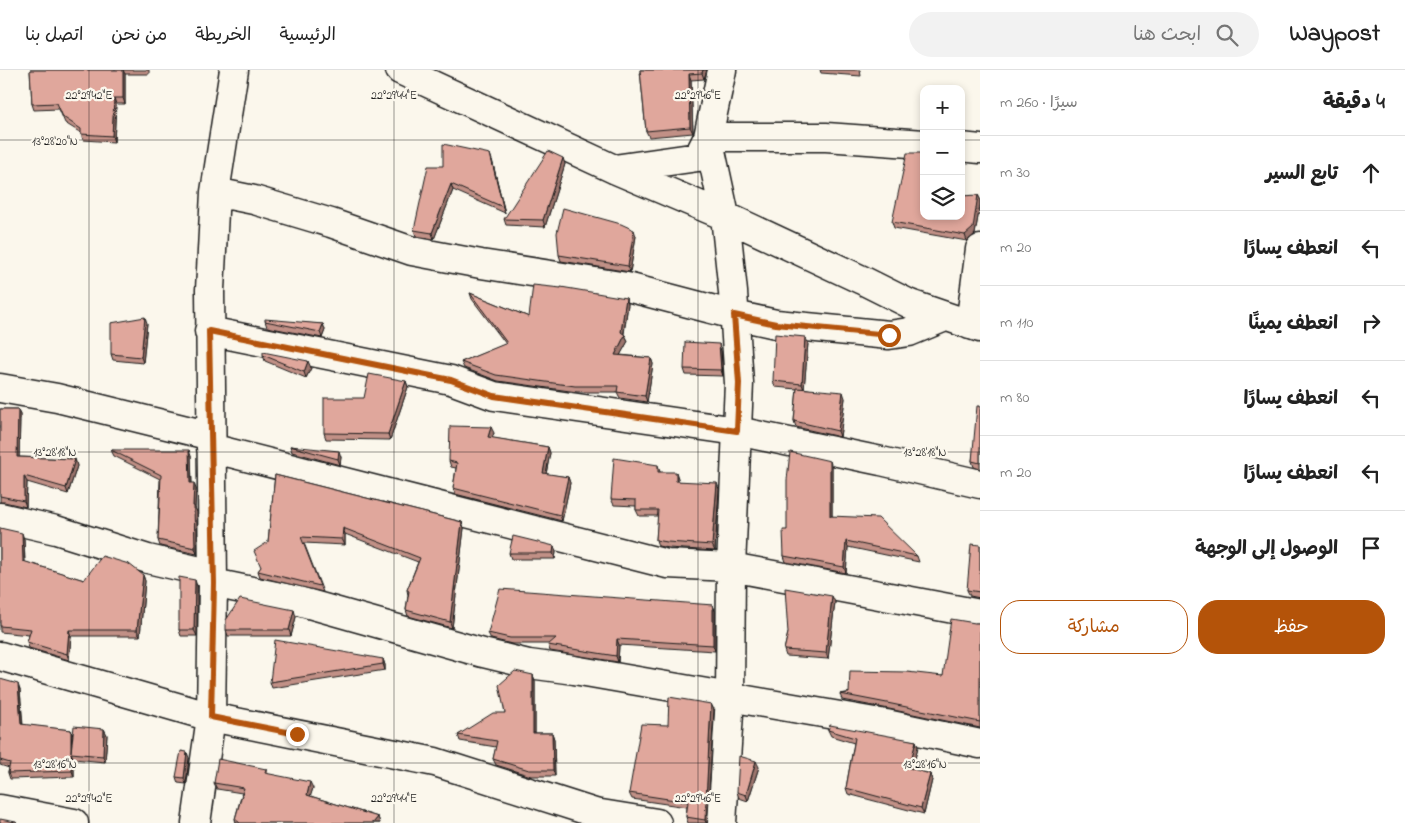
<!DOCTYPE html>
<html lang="ar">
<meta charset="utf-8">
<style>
body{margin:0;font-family:"Indie Flower","Playpen Sans Arabic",sans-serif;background:#f2f2f2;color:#222;direction:rtl}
.controls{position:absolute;right:15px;top:15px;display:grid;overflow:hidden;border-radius:10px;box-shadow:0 2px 8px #0003}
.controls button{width:45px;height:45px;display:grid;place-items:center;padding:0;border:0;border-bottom:1px solid #e0e0e0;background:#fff;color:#222;font:25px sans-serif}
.stop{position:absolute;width:15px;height:15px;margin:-11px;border:4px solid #b45309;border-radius:50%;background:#fff}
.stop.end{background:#b45309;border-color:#fff;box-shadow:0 1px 5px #0008}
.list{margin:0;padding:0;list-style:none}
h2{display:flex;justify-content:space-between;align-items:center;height:65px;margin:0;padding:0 20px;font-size:21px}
h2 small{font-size:16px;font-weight:400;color:#767676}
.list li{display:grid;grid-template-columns:32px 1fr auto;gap:15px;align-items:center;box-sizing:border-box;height:75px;padding:0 20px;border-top:1px solid #e0e0e0}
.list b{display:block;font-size:19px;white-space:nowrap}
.list em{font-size:16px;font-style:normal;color:#767676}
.actions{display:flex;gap:10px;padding:15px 20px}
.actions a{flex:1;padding:11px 0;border:1px solid #b45309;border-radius:20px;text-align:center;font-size:18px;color:#b45309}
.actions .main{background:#b45309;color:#fff}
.icon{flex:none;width:28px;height:28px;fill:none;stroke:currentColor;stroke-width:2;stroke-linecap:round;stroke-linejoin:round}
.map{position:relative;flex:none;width:980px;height:753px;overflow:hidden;direction:ltr}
header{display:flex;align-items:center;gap:30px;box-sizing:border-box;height:70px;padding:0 25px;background:#fff;border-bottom:1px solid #e0e0e0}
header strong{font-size:24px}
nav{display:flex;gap:28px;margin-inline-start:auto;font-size:18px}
.search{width:350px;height:45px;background:#f2f2f2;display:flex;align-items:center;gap:12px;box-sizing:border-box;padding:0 18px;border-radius:28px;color:#767676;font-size:19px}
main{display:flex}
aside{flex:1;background:#fff}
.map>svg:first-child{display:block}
</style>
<header>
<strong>Waypost</strong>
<div class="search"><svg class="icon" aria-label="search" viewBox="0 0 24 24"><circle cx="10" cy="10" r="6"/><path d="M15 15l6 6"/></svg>ابحث هنا</div>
<nav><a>الرئيسية</a><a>الخريطة</a><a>من نحن</a><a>اتصل بنا</a></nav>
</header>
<main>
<aside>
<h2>4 دقيقة<small>سيرًا · 260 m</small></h2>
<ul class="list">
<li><svg class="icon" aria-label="ahead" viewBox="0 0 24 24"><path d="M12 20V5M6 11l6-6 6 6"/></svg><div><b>تابع السير</b></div><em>30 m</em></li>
<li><svg class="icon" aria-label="left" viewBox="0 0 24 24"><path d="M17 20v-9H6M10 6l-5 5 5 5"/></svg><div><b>انعطف يسارًا</b></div><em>20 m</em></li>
<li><svg class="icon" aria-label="right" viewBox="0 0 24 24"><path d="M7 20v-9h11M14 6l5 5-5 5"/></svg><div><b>انعطف يمينًا</b></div><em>110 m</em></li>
<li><svg class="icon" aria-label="left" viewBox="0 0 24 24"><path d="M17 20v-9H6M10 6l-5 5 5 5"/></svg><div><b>انعطف يسارًا</b></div><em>80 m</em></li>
<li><svg class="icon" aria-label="left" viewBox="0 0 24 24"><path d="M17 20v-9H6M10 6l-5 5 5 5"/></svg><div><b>انعطف يسارًا</b></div><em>20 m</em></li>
<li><svg class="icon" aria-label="arrive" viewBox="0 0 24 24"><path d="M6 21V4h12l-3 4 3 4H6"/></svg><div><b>الوصول إلى الوجهة</b></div></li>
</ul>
<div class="actions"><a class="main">حفظ</a><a>مشاركة</a></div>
</aside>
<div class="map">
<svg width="980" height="753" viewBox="0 0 980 753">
<rect width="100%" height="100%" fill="#fbf7ec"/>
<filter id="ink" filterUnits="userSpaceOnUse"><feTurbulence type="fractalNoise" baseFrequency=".02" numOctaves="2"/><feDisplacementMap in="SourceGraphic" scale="10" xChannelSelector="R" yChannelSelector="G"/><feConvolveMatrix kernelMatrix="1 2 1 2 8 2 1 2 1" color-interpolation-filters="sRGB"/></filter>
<g filter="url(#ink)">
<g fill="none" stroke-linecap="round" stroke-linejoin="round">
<g stroke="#1c1c1c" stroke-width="31">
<path id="minor" d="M400 0 614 99 725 146 862 210 910 234 980 258
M961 77 980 79
M614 99 698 87 708 67H826L924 74
M215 122 254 130 331 153 412 181 481 194 627 217 734 245 776 254 889 265 909 262 945 247
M970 255 980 179
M209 261 451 310 494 326 737 361 881 391 980 414
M0 318 57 328 211 366
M211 378 667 494 731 497 980 544
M0 447 56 460 148 489 213 504
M213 513 295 530 483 583 529 594 574 600 886 654 980 674
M0 586 211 647 435 692 595 743 657 753
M0 739 74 753
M196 753 211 647 213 513 210 220 215 122 234 0
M722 753 730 627 731 497 739 313 733 222 725 146 708 67 722 0"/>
</g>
<use href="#minor" stroke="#fbf7ec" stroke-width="28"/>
</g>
<path fill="#c19086" stroke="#1c1c1c" d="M30 0H149V4H125V34H116L114 72 83 70 81 63 65 53 59 39 34 40 32 34Z
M640 0H707L704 9 691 10 693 63 649 67 646 61Z
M820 0H860L861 6 821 3Z
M492 90 505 143 453 120 434 169 416 166 414 160 443 96Z
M565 94 545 157 506 155 504 149Z
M978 125 980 129V135L975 164 967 171 894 158 892 152 924 146Z
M636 166 630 202 561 191 559 185Z
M470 223 529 247 626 228 628 234 624 264 625 265 628 271 620 285 651 288 653 294 647 332 620 328 617 322H577L498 311 464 298 461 292 506 274 472 229Z
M265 251 323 254 325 260 322 268 267 257Z
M147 253 143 293 113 290 111 284Z
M805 267 808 273 804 318 845 328 840 367 796 357 794 351 797 319 775 317 773 311Z
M721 281 723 306 686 305 684 299Z
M263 285 311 298 306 308 265 291Z
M406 311 408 317 390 370 326 369 324 363 364 328Z
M980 336V399L974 397 972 391Z
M0 339H18L20 345 19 387 75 389 77 396 68 424 27 412 26 437 4 432H0Z
M494 363 492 368 548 377 550 383 546 404 568 407 570 413 562 451 455 424 453 418 456 398 451 397 449 391Z
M290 376 341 387 340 395 292 382Z
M111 380 191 386 192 413 196 419 195 438 197 442V484L160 476 158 470 160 409 114 386Z
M658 395 660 402 678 408V411L719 419 715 481 669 478 658 476 656 470 658 446H639L636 440V436L614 435 611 429Z
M832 397V446L917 486 919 492 848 477 846 503 786 492 784 486 787 460Z
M275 405 462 452 464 458 452 558 408 546 406 540 408 525 407 520 418 492 345 464V475L304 473 323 522 260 507 258 501 261 497 268 472Z
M0 458 24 469 25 492 84 510 143 505 145 511 140 566H71L69 590 29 578 27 572 29 565 0 562Z
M980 475V528L970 526 967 520Z
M554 476 556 482 555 489H511L509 483Z
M197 516V566H181L179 560Z
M835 532 828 589 786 586 784 580 788 563Z
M713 535 715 541V581L619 575 618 592 550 581 548 575 549 574H512L491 569 488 563Z
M296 547 291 566H228L226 560Z
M975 553H980V658L889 639 842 630 840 624 943 606Z
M383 589 385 595V600L272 618 270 612Z
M533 605 535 611V663H552L554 669 555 706H531L496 695 493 689 496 677 460 671 458 665 505 643Z
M0 609 20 620 23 655 71 660 73 666 104 659 107 665 105 692 74 689V707L10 709 8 703 9 698 0 695Z
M711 634 714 640 707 753H688L686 747 687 737 632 729 629 723 668 655Z
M828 660 916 671 918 677 912 699 930 704 932 710 924 744 848 724 846 718 854 673 831 666Z
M189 688 186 714 178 713 176 707Z
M759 697 748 731 739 728 737 722Z
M266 699 268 704 313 718 310 726 378 747 380 753H236L235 749 242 723 217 719 214 713Z"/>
<path fill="#9d756d" stroke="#1c1c1c" d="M123 0 125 4V34L123 28Z
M703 0H707L704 9 702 3Z
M689 4 691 10 693 63 690 57Z
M114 28 116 34 114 72 112 66Z
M490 84 492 90 505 143 503 137Z
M563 88 565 94 545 157 543 150Z
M451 114 453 120 434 169 432 163Z
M978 125 980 129V135L975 164 967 171 965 165Z
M634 160 636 166 630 202 628 196Z
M626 228 628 234 623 268 621 262Z
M145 247 147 253 143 293 141 287Z
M323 254 325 260 322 268 320 262Z
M625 265 628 271 617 291 615 285Z
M805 267 808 273 804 320 802 314Z
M719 274 721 281 723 306 721 300Z
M651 288 653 294 647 332 645 326Z
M308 291 311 298 306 308 304 302Z
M406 311 408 317 390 370 388 364Z
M843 322 845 328 840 367 838 361Z
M18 339 20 345 19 393 17 387Z
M491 357 494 363 490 373 488 367Z
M548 377 550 383 545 409 543 403Z
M189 380 191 386 192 419 190 413Z
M339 381 341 387 340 395 338 389Z
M75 389 77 396 68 424 66 418Z
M830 391 832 397V452L830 446Z
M676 402 678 408V417L676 411Z
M24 406 27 412 26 437 24 431Z
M568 407 570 413 562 451 560 445Z
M194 413 196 419 195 438 197 442V484L195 478 193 436Z
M717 413 719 419 715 481 712 475Z
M462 452 464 458 452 558 450 552Z
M343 458 345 464V475L342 469Z
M22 463 24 469 25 497 23 491Z
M846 471 848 477 846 503 844 497Z
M554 476 556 482 555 489 553 483Z
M143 505 145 511 140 566 137 560Z
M195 510 197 516V566L194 560Z
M832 526 835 532 828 589 826 583Z
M713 535 715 541V581L713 575Z
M294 540 296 547 291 566 289 560Z
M69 560 71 566 69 590 67 584Z
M617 569 619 575 618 592 616 586Z
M383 589 385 595V600L383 594Z
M533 605 535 611V669L533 663Z
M18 614 20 620 23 660 21 654Z
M711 634 714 640 707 753H706L705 750Z
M104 659 107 665 105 692 103 686Z
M71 660 73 666 72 683Z
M552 663 554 669 555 706 553 700Z
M916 671 918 677 911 704 909 698Z
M187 682 189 688 186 714 184 708Z
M71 683 74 689V707L72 701Z
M756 691 759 697 748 731 746 725Z
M930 704 932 710 924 744 921 738Z
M310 712 313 718 309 731 307 725Z
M378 747 380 753H373Z"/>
<path fill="#e0a79c" stroke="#1c1c1c" d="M30 0H123V28H114L112 66 81 64V59L63 47 57 33 32 34Z
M640 0H703L702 3 689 4 690 57 646 61Z
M443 74 490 84 503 137 451 114 432 163 414 160 428 96H443Z
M548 81 563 88 543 150 504 149Z
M907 83H924V146H961V126L978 125 973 158 965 165 892 152Z
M563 138 621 154 634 160 628 196 559 185 557 163Z
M533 215 561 218V217L626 228 621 262 625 265 615 285 651 288 645 326 617 322 618 316H575L496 305 461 292 507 273 470 223 529 247Z
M145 247 141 287 111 284V253Z
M265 249 323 254 320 262 265 251Z
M775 264 805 267 802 314 773 311Z
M685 272 719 274 721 300 684 299Z
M263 282 308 291 304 302 263 285Z
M369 304 406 311 388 364 324 363V328H364Z
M797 318 843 322 838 361 794 351Z
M977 336H980V393L972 391Z
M0 339H18L17 387 75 389 66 418 24 406V431L0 426Z
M450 356 491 357 488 367 548 377 543 403 568 407 560 445 453 418 457 393 449 391Z
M290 376 339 381 338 389Z
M111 380H189L190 413H194L193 436H194L195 478 158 470 161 405Z
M790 382 830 391V446L878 448 917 486 846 471 844 497 784 486 783 460H787V410Z
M614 388 658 395V402H676V411L717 413 712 475 667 472 656 470 658 440H636V430L611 429Z
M275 405 462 452 450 552 406 540 409 521 407 520 420 488 343 458 342 469 301 467 320 516 258 501 261 497 254 481 268 472Z
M0 458 22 463 23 491 84 510 102 486 129 494 143 505 137 560H69L67 584 27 572 31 559 0 556Z
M513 466 554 476 553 483H509Z
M971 474 980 475V522L967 520Z
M179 507 195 510 194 560H179Z
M785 518 832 526 826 583 784 580 788 563Z
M500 519 713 535V575L617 569 616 586 548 575 556 568H510L488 563Z
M240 529 294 540 289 560H226V550Z
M951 549 975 553H980V652L887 633 840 624 849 623 850 601 907 602 943 606Z
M275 570 383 589V594L270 612Z
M515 601 533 605V663H552L553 700H529L493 689 497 671 458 665 493 643H505L499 615Z
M0 609 18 614 21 654 71 660V682L74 656 104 659 103 686 71 683 72 701 8 703 10 693 0 690Z
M669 627 711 634 705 750 686 747 688 732 629 723 641 654 668 655Z
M830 655 916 671 909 698 930 704 921 738 846 718 855 668 828 660Z
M181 681 187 682 184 708 176 707Z
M739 686 756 691 746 725 737 722Z
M218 689 266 699 265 703 310 712 307 725 378 747 373 753H240L235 749 244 718 214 713Z
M0 749 16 752 17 753H0Z"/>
</g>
<g fill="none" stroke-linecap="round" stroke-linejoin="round" filter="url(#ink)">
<path stroke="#b45309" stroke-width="6" d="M297 664 211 647 214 513 209 261 451 310 494 326 737 361 739 313 734 245 776 254 889 265"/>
</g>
<path fill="none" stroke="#1c1c1c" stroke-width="1" stroke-opacity="0.45" d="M89 0V753M394 0V753M698 0V753M0 70H924M961 70H980M0 382H980M0 693H980"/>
<g font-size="12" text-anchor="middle" fill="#1c1c1c" stroke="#fbf7ec" stroke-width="4.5" stroke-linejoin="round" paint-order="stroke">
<text x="89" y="29">22°29'42"E</text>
<text x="394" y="29">22°29'44"E</text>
<text x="698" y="29">22°29'46"E</text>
<text x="55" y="75">13°28'20"N</text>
<text x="55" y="386">13°28'18"N</text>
<text x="925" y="386">13°28'18"N</text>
<text x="55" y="698">13°28'16"N</text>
<text x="925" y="698">13°28'16"N</text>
<text x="89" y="732">22°29'42"E</text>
<text x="394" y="732">22°29'44"E</text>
<text x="698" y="732">22°29'46"E</text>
</g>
</svg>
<div class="controls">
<button>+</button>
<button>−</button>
<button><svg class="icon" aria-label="layers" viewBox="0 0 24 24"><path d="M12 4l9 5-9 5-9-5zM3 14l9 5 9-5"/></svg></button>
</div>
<div class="stop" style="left:889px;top:265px"></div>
<div class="stop end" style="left:297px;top:664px"></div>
</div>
</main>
